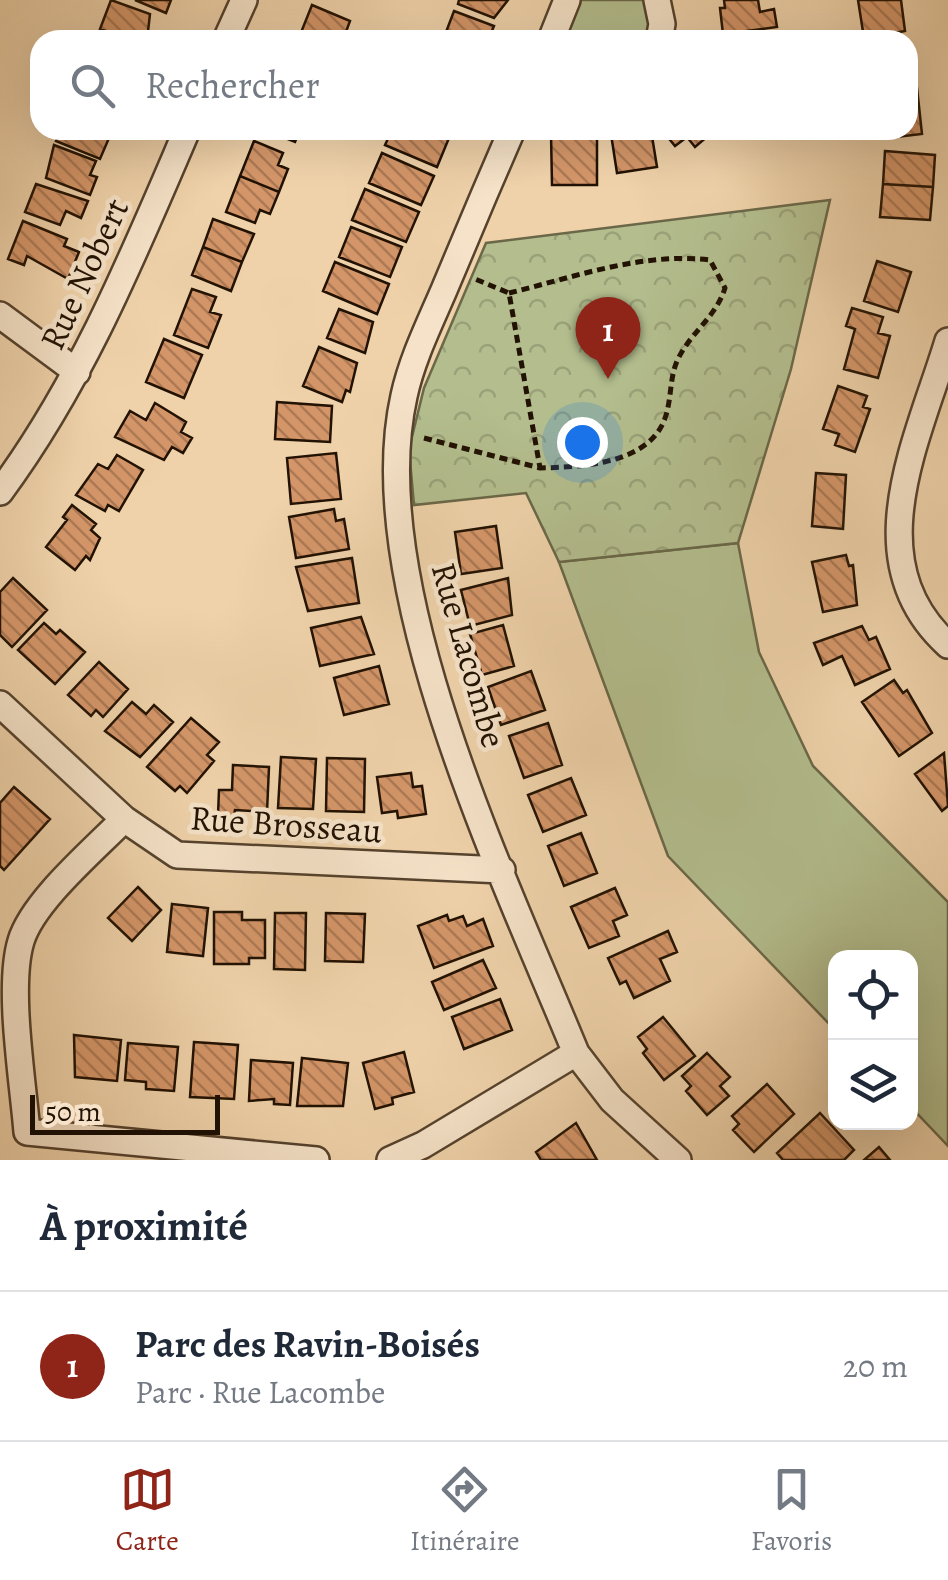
<!DOCTYPE html>
<html lang="fr">
<meta charset="utf-8">
<style>
body{margin:0;font-family:Alegreya,serif;background:#f6f6f7;color:#1f2937}
.controls{position:absolute;right:30px;bottom:30px;display:grid;overflow:hidden;border-radius:20px;box-shadow:0 10px 40px #0002}
.controls button{width:90px;height:90px;display:grid;place-items:center;padding:0;border:0;border-bottom:2px solid #e0e1e3;background:#fff;color:#1f2937;font:50px sans-serif}
.scale{position:absolute;left:30px;bottom:25px;width:190px;box-sizing:border-box;padding-left:10px;border:5px solid #221203;border-top:0;font-size:28px;line-height:35px;white-space:nowrap;color:#221203;-webkit-text-stroke:8px #f5e2c8;paint-order:stroke}
.you{position:absolute;left:582px;top:442px;width:35px;height:35px;margin:-25px;border:8px solid #fff;border-radius:50%;background:#1a73e8;box-shadow:0 0 0 15px #1a73e833}
.badge{display:grid;place-items:center;width:65px;height:65px;border-radius:50%;background:#8f2418;color:#fff;font-size:32px;font-weight:700}
.pin{position:absolute;translate:-50% -82px;filter:drop-shadow(0 2px 5px #0008)}
.pin::after{content:'';position:absolute;top:52px;width:35px;height:30px;background:inherit;clip-path:polygon(0 0,100% 0,50% 100%)}
.list{margin:0;padding:0;list-style:none}
h2{display:flex;justify-content:space-between;align-items:center;height:130px;margin:0;padding:0 40px;font-size:42px}
h2 small{font-size:32px;font-weight:400;color:#747a83}
.list li{display:grid;grid-template-columns:65px 1fr auto;gap:30px;align-items:center;box-sizing:border-box;height:150px;padding:0 40px;border-top:2px solid #e0e1e3}
.list b{display:block;font-size:38px;white-space:nowrap}
.list p{margin:0;font-size:32px;white-space:nowrap;color:#747a83}
.list em{font-size:32px;font-style:normal;color:#747a83}
.icon{flex:none;width:55px;height:55px;fill:none;stroke:currentColor;stroke-width:2;stroke-linecap:round;stroke-linejoin:round}
.map{position:relative;flex:none;width:948px;height:1160px;overflow:hidden}
.search{position:absolute;background:#fff;box-shadow:0 10px 40px #0002;left:30px;right:30px;top:30px;height:110px;display:flex;align-items:center;gap:25px;box-sizing:border-box;padding:0 35px;border-radius:30px;color:#747a83;font-size:38px}
.sheet{height:280px;background:#fff}
nav{display:flex;justify-content:space-around;align-items:center;box-sizing:border-box;height:140px;border-top:2px solid #e0e1e3;background:#fff;font-size:28px;color:#747a83}
nav a{display:grid;justify-items:center;gap:5px}
nav .on{color:#8f2418}
.map>svg:first-child{display:block}
</style>
<div class="map">
<svg width="948" height="1160" viewBox="0 0 948 1160">
<defs>
<pattern id="park-crowns" width="20" height="18" patternUnits="userSpaceOnUse" patternTransform="scale(2.5)"><rect width="20" height="18" fill="#b3bd8d"/><path d="M2 6a3 3 0 1 1 6 0M12 15a3 3 0 1 1 6 0" fill="none" stroke="#9aa178"/></pattern>
<pattern id="building-back-hatch" width="6" height="6" patternUnits="userSpaceOnUse" patternTransform="scale(2.5)"><rect width="6" height="6" fill="#d49669"/><path d="M-1 5l2 2M0 0l6 6M5-1l2 2" fill="none" stroke="#ac7954"/></pattern>
</defs>
<rect width="100%" height="100%" fill="#efd2aa"/>
<filter id="stains"><feTurbulence type="fractalNoise" baseFrequency=".002" numOctaves="4"/><feColorMatrix values="0 0 0 0 .2 0 0 0 0 .09 0 0 0 0 .02 0 0 0 .5 -.17"/></filter>
<radialGradient id="worn" r=".72"><stop offset=".6" stop-color="#630" stop-opacity="0"/><stop offset="1" stop-color="#630" stop-opacity=".3"/></radialGradient>
<path fill="#b3bd8d" stroke="#6a6848" stroke-width="2.5" d="M567 0H657L659 40H551Z
M738 543 759 652 813 766 948 902V1146L911 1107 910 958H836L835 1030 668 856 559 562Z"/>
<path fill="url(#park-crowns)" stroke="#6a6848" stroke-width="2.5" d="M830 200 791 369 738 543 559 562 526 493 414 505 409 449 424 388 486 243Z"/>
<path fill="url(#building-back-hatch)" stroke="#221203" stroke-width="2.5" d="M111 0 150 14 147 40H130L100 29Z
M135 0H171L166 13Z
M459 0H508L494 18 458 4Z
M724 0H758L760 12 774 9 777 27 723 34 720 8H725Z
M858 0H901L905 31 889 34 890 40 864 38Z
M312 5 350 21 343 40H327L302 30Z
M454 11 494 26 488 40H443Z
M302 30 327 40H297Z
M917 88 922 134 887 138 886 130H908V89Z
M61 130H101L99 134 109 138 100 159 56 141Z
M265 130H300L295 142Z
M392 130H430L449 138 437 167 385 145Z
M651 130 657 167 617 173 611 134Z
M662 130H715L695 147 687 137 675 146Z
M551 134H597V185H552Z
M254 141 283 153 278 165 288 169 279 192 240 176Z
M54 145 96 161 90 175 97 177 90 195 46 178Z
M885 151 935 155 933 187 883 184Z
M382 153 434 176 421 205 369 183Z
M240 176 279 192 270 214 260 210 255 223 226 212Z
M36 184 88 201 81 218 66 211 60 225 25 212Z
M883 184 933 187 930 220 880 217Z
M365 189 419 212 406 242 352 220Z
M213 219 254 234 242 262 203 247Z
M23 221 67 239 64 246 79 252 68 279 27 256 24 265 8 259Z
M351 227 402 247 390 277 339 257Z
M203 247 242 262 231 291 192 275Z
M877 261 911 272 898 312 864 301Z
M335 262 389 284 377 314 323 291Z
M192 289 216 297 210 312 221 315 208 348 174 335Z
M852 308 883 317 878 333 890 336 878 378 844 369 855 329 846 326Z
M339 309 373 322 365 353 327 338Z
M164 339 202 355 184 398 146 382Z
M319 347 357 363 350 392 346 390 342 402 303 386Z
M838 386 867 396 863 407 870 409 855 452 835 445 839 434 823 429Z
M277 402 332 406 330 442 275 439Z
M155 403 186 422 181 432 192 438 183 453 172 447 164 460 115 437 130 411 146 420Z
M336 453 341 499 291 504 287 458Z
M117 455 143 470 119 511 108 505 105 511 76 495 98 464 108 469Z
M816 473 846 475 843 529 812 526Z
M72 505 96 524 91 530 100 538 90 560 86 556 75 570 46 547 67 520 63 517Z
M334 509 336 521 344 519 349 549 296 558 289 517Z
M496 526 502 568 461 574 455 532Z
M846 555 849 566 853 565 857 605 823 612 812 562Z
M352 558 359 603 308 611 296 567Z
M13 578 47 610 12 647 0 635V592Z
M508 578 512 615 470 626 461 590Z
M361 617 374 654 320 666 311 628Z
M44 623 56 634 60 630 85 652 55 684 18 650Z
M503 625 514 666 482 675 470 634Z
M862 626 869 640 876 637 890 669 855 685 842 656 823 665 814 643Z
M99 662 128 689 103 717 96 710 91 716 68 695Z
M379 666 389 704 344 715 334 678Z
M531 671 545 710 501 725 488 687Z
M894 680 903 693 907 690 932 733 899 756 862 702Z
M132 702 146 714 154 705 173 722 140 757 105 731Z
M191 718 219 742 207 755 214 761 187 793 180 786 175 791 147 767Z
M548 723 562 765 524 778 509 736Z
M944 753 948 806 942 811 915 774Z
M281 757 316 759 313 809 278 808Z
M327 758 365 759 364 812 326 811Z
M233 765 269 767 267 812 235 810 234 816 218 815 219 790H232Z
M411 773 413 787 422 786 426 814 398 818 397 811 382 813 377 777Z
M571 778 586 815 543 832 528 795Z
M14 787 50 819 4 870 0 866V803Z
M581 833 597 873 564 886 548 846Z
M138 887 161 910 132 941 108 918Z
M615 888 627 915 613 921 619 936 589 948 571 907Z
M172 904 208 908 203 956 167 952Z
M214 912H242V920H265V958H249V964H214Z
M275 913H306L305 970 274 969Z
M326 913 365 914 363 962 325 961Z
M447 915 449 921 463 916 467 926 483 919 493 946 434 968 418 926Z
M668 931 677 952 660 959 670 981 634 998 626 981 620 984 608 958Z
M483 960 496 988 444 1010 432 982Z
M500 999 512 1030 464 1049 452 1017Z
M663 1017 695 1056 664 1080 643 1053 647 1049 638 1037Z
M74 1035 121 1040 117 1081 75 1077Z
M194 1042 238 1045 234 1099 190 1097Z
M128 1043 178 1047 174 1091 146 1089V1082L125 1080Z
M404 1052 414 1092 392 1098 393 1104 375 1109 363 1063Z
M707 1053 730 1077 720 1086 729 1096 707 1115 686 1091 691 1086 682 1076Z
M302 1058 348 1063 343 1106H297Z
M251 1060 293 1063 290 1105 274 1104V1099L249 1101Z
M767 1084 794 1114 754 1152 733 1130 739 1124 732 1116Z
M820 1113 854 1150 844 1160H783L777 1153Z
M576 1123 597 1160H541L536 1152Z
M879 1147 890 1160H864Z"/>
<g fill="none" stroke-linecap="round" stroke-linejoin="round">
<g stroke="#55422d" stroke-width="30">
<path id="minor" d="M657 0 662 24 659 40
M226 40 244 0
M551 40 567 0
M512 130C489 183 466 237 444 290 429 325 412 359 404 396 362 584 504 877 576 1053L612 1100 678 1160
M0 315 77 372
M948 341C918 440 855 561 948 645
M0 492C82 381 133 256 187 130
M0 704 124 819 177 855 502 870
M124 819C94 850 33 901 21 941 7 987 23 1082 27 1132L316 1160
M390 1160 423 1145 576 1053"/>
</g>
<path stroke="#221203" stroke-width="5" stroke-dasharray="8 5" stroke-linecap="butt" d="M509 293C575 277 642 252 710 260L725 288C716 317 691 332 678 359 668 379 673 406 661 427 640 465 577 467 540 468
M424 438 540 468 509 293 475 279"/>
<use href="#minor" stroke="#f5e2c8" stroke-width="25"/>
</g>
<g text-anchor="middle" stroke-width="9" stroke-linejoin="round" paint-order="stroke">
<g font-size="35" fill="#221203" stroke="#f5e2c8">
<text transform="translate(84 274) rotate(-65)" y="12">Rue Nobert</text>
<text transform="translate(469 655) rotate(74)" y="12">Rue Lacombe</text>
<text transform="translate(286 824) rotate(4)" y="12">Rue Brosseau</text>
</g>
</g>
<rect width="100%" height="100%" filter="url(#stains)"/>
<rect width="100%" height="100%" fill="url(#worn)"/>
</svg>
<div class="controls">
<button><svg class="icon" aria-label="locate" viewBox="0 0 24 24"><circle cx="12" cy="12" r="6"/><path d="M12 2v4M12 18v4M2 12h4M18 12h4"/></svg></button>
<button><svg class="icon" aria-label="layers" viewBox="0 0 24 24"><path d="M12 4l9 5-9 5-9-5zM3 14l9 5 9-5"/></svg></button>
</div>
<div class="scale">50 m</div>
<div class="you"></div>
<div class="pin badge" style="left:608px;top:379px">1</div>
<div class="search"><svg class="icon" aria-label="search" viewBox="0 0 24 24"><circle cx="10" cy="10" r="6"/><path d="M15 15l6 6"/></svg>Rechercher</div>
</div>
<section class="sheet">
<h2>À proximité<small></small></h2>
<ul class="list">
<li><span class="badge">1</span><div><b>Parc des Ravin-Boisés</b><p>Parc · Rue Lacombe</p></div><em>20 m</em></li>
</ul>
</section>
<nav>
<a class="on"><svg class="icon" aria-label="map" viewBox="0 0 24 24"><path d="M3 6l6-2 6 2 6-2v14l-6 2-6-2-6 2zM9 4v14M15 6v14"/></svg>Carte</a>
<a><svg class="icon" aria-label="directions" viewBox="0 0 24 24"><path d="M12 3l9 9-9 9-9-9zM9 14v-3h6M13 9l2 2-2 2"/></svg>Itinéraire</a>
<a><svg class="icon" aria-label="saved" viewBox="0 0 24 24"><path d="M7 4h10v16l-5-4-5 4z"/></svg>Favoris</a>
</nav>
